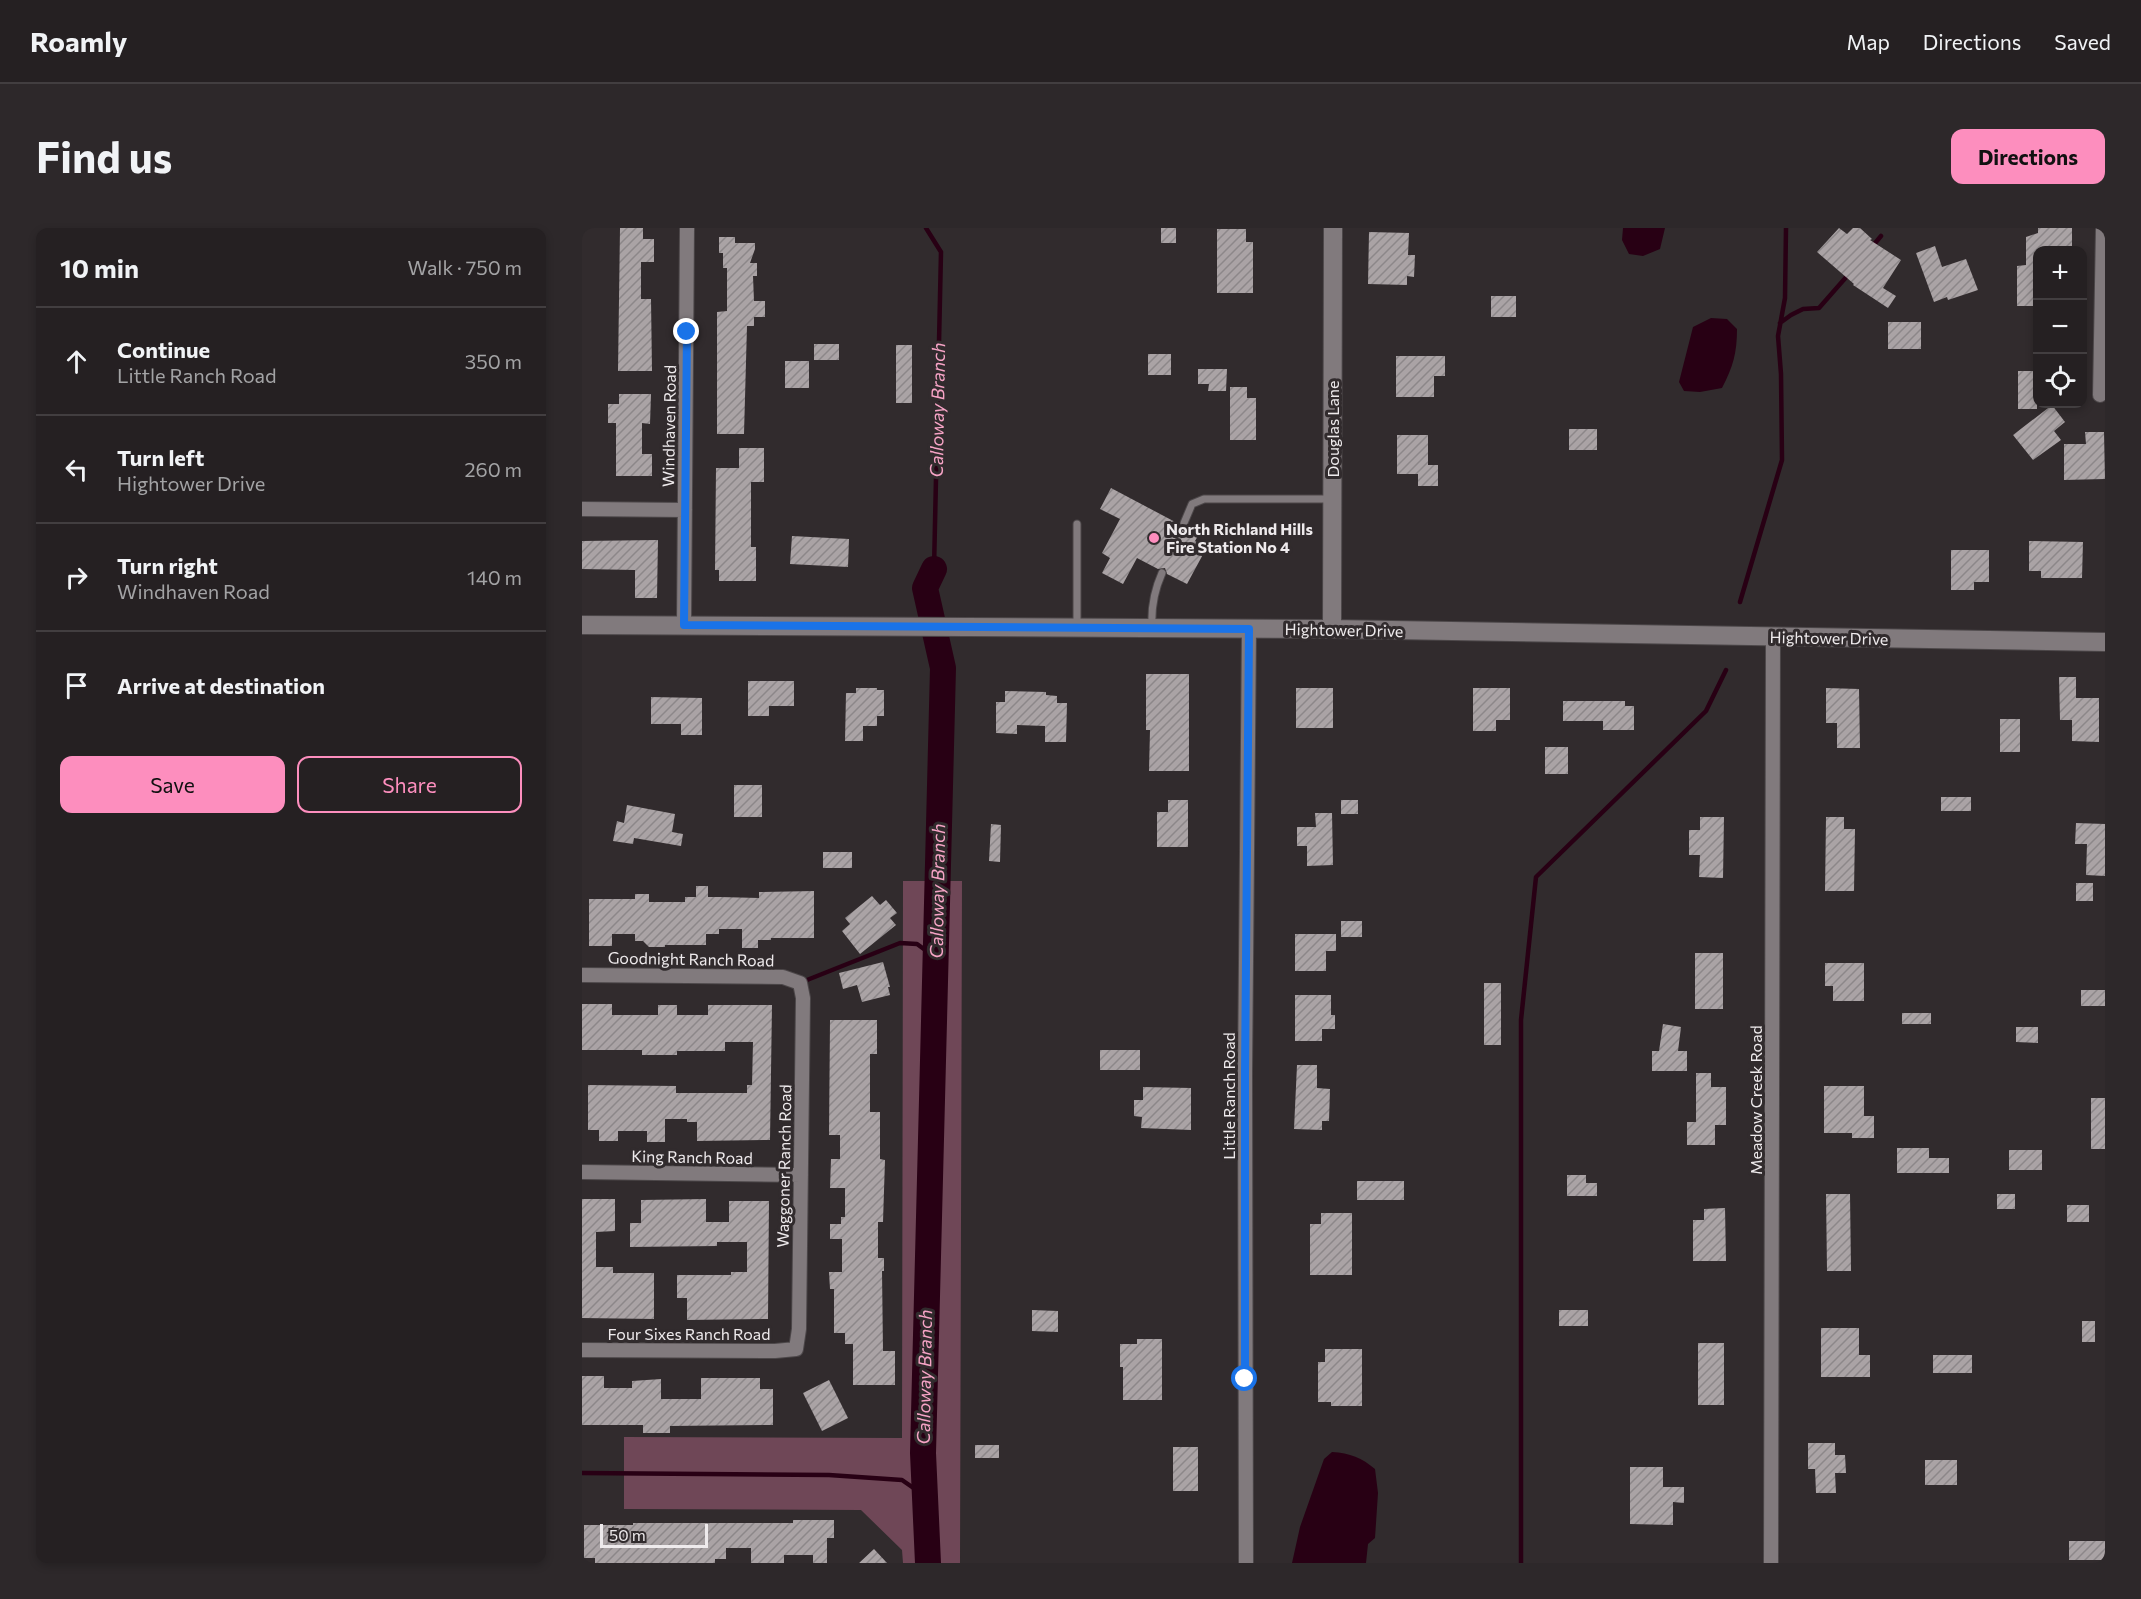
<!DOCTYPE html>
<meta charset="utf-8">
<style>
body{margin:0;font-family:Commissioner,sans-serif;background:#2d282a;color:#f1f3f6}
.controls{position:absolute;right:18px;top:18px;display:grid;overflow:hidden;border-radius:12px;box-shadow:0 3px 9px #0003}
.controls button{width:54px;height:54px;display:grid;place-items:center;padding:0;border:0;border-bottom:2px solid #423e40;background:#252022;color:#f1f3f6;font:30px sans-serif}
.scale{position:absolute;left:18px;bottom:15px;width:108px;box-sizing:border-box;padding-left:6px;border:3px solid #eeeaec;border-top:0;font-size:16px;line-height:21px;white-space:nowrap;color:#eeeaec;-webkit-text-stroke:4px #312b2d;paint-order:stroke}
.stop{position:absolute;width:18px;height:18px;margin:-14px;border:4px solid #1a73e8;border-radius:50%;background:#fff}
.stop.end{background:#1a73e8;border-color:#fff;box-shadow:0 2px 6px #0008}
.list{margin:0;padding:0;list-style:none}
h2{display:flex;justify-content:space-between;align-items:center;height:78px;margin:0;padding:0 24px;font-size:26px}
h2 small{font-size:20px;font-weight:400;color:#a3a3a5}
.list li{display:grid;grid-template-columns:39px 1fr auto;gap:18px;align-items:center;box-sizing:border-box;height:108px;padding:0 24px;border-top:2px solid #423e40}
.list b{display:block;font-size:22px;white-space:nowrap}
.list p{margin:0;font-size:20px;white-space:nowrap;color:#a3a3a5}
.list em{font-size:20px;font-style:normal;color:#a3a3a5}
.actions{display:flex;gap:12px;padding:18px 24px}
.actions a{flex:1;padding:14px 0;border:2px solid #fd8ebe;border-radius:12px;text-align:center;font-size:21px;color:#fd8ebe}
.actions .main{background:#fd8ebe;color:#111}
.icon{flex:none;width:33px;height:33px;fill:none;stroke:currentColor;stroke-width:2;stroke-linecap:round;stroke-linejoin:round}
.map{position:relative;flex:none;width:1523px;height:1335px;overflow:hidden;border-radius:12px}
header{display:flex;align-items:center;gap:36px;box-sizing:border-box;height:84px;padding:0 30px;background:#252022;border-bottom:2px solid #423e40}
header strong{font-size:28px}
nav{display:flex;gap:33px;margin-inline-start:auto;font-size:21px}
.intro{display:flex;align-items:center;justify-content:space-between;box-sizing:border-box;height:144px;padding:0 36px}
h1{margin:0;font-size:42px}
.button{padding:15px 27px;border-radius:12px;background:#fd8ebe;color:#111;font-size:21px;font-weight:700}
main{display:flex;gap:36px;padding:0 36px}
aside{flex:1;background:#252022;border-radius:12px;box-shadow:0 3px 9px #0003}
.map>svg:first-child{display:block}
</style>
<header>
<strong>Roamly</strong>
<nav><a>Map</a><a>Directions</a><a>Saved</a></nav>
</header>
<div class="intro"><h1>Find us</h1><a class="button">Directions</a></div>
<main>
<aside>
<h2>10 min<small>Walk · 750 m</small></h2>
<ul class="list">
<li><svg class="icon" aria-label="ahead" viewBox="0 0 24 24"><path d="M12 20V5M6 11l6-6 6 6"/></svg><div><b>Continue</b><p>Little Ranch Road</p></div><em>350 m</em></li>
<li><svg class="icon" aria-label="left" viewBox="0 0 24 24"><path d="M17 20v-9H6M10 6l-5 5 5 5"/></svg><div><b>Turn left</b><p>Hightower Drive</p></div><em>260 m</em></li>
<li><svg class="icon" aria-label="right" viewBox="0 0 24 24"><path d="M7 20v-9h11M14 6l5 5-5 5"/></svg><div><b>Turn right</b><p>Windhaven Road</p></div><em>140 m</em></li>
<li><svg class="icon" aria-label="arrive" viewBox="0 0 24 24"><path d="M6 21V4h12l-3 4 3 4H6"/></svg><div><b>Arrive at destination</b></div></li>
</ul>
<div class="actions"><a class="main">Save</a><a>Share</a></div>
</aside>
<div class="map">
<svg width="1523" height="1335" viewBox="0 0 1523 1335">
<defs>
<pattern id="building-hatch" width="6" height="6" patternUnits="userSpaceOnUse" patternTransform="scale(1.5)"><rect width="6" height="6" fill="#aaa3a5"/><path d="M-1 1l2-2M0 6l6-6M5 7l2-2" fill="none" stroke="#8c8789"/></pattern>
</defs>
<rect width="100%" height="100%" fill="#312b2d"/>
<path fill="#6f4757" d="M321 653H380L378 1335H321L320 1322 279 1282 42 1281V1209L320 1210Z"/>
<path fill="#280014" d="M1041 0H1083L1078 21 1061 28 1047 26 1040 12Z
M1129 90 1145 91 1155 101C1155 125 1151 139 1140 160L1118 164 1102 163 1097 154 1111 99Z
M750 1224C768 1225 780 1230 793 1241L796 1265 793 1310 786 1316 784 1335H710L718 1299 742 1231Z"/>
<g fill="none" stroke-linecap="round" stroke-linejoin="round">
<path stroke="#280014" stroke-width="4.5" d="M344 0 359 24 352 341
M1289 20 1299 8
M1198 95 1209 87 1221 81 1237 80 1266 47
M1158 374 1200 232 1199 146 1196 108 1203 70 1204 0
M220 754 318 715 335 716 346 724 353 771
M0 1245 247 1247 320 1252 343 1268
M939 1335V792L954 649 1124 483 1144 442"/>
<path stroke="#280014" stroke-width="26" d="M346 1335 341 1225 361 440 343 360 352 341"/>
</g>
<path fill="url(#building-hatch)" d="M38 0H61V11H72V34H59V71H69L70 143H36Z
M579 0H594V15H579Z
M1257 0 1265 6 1271 0H1278L1290 11 1288 12 1319 32 1301 60 1314 68 1306 80 1271 57 1272 56 1235 24Z
M1456 0H1490V21H1455V78H1435V38L1444 37V9L1456 5Z
M635 1H664V14H671V65H635Z
M787 4 827 5 826 27H833L832 49 825 48V57L786 56Z
M137 9H153V15H173V21L168 35H175V48H171L172 73H183V89H172V98H165L162 206H135V84L145 83V40H141V25H137Z
M1353 18 1360 39 1384 31 1396 62 1366 72 1365 69 1352 74 1334 25Z
M909 68H934V89H909Z
M1306 94H1339V121H1306Z
M232 116H257V132H232Z
M314 117H330V175H314Z
M566 126H589V147H566Z
M814 128H863V148H852V169H814Z
M203 133H227V160H203Z
M616 141H645L644 163H626L627 156H616Z
M1436 143H1455V181H1436Z
M648 159H665V170H674V212H648Z
M37 166H69L68 196 60 195V226H70V248H34V195H26V176H37Z
M1470 177 1483 194 1472 203 1479 212 1451 232 1431 207Z
M987 201H1015V222H987Z
M1503 204H1522L1523 251 1482 252V216H1504Z
M815 207H846V237H856V258H836V246H815Z
M157 220H182V254H169V319H174V353H137V342H133L134 240H157Z
M529 260 597 296 599 300H604L617 306 613 313 625 319 605 356 585 346 583 340 576 341 555 330 541 356 520 345 528 330 520 325 538 291 518 281Z
M210 308 267 311 266 339 208 336Z
M76 312 75 370H53V342L0 341V313Z
M1447 313 1501 314 1500 350H1459V343H1447Z
M1369 322H1407V354H1392V362H1369Z
M564 446H607V543H567L568 502H564Z
M1477 449H1494V470H1517V514L1490 513V492H1478Z
M166 453H212V478H187V488H166Z
M274 460H295V462H302V488H295V498H281V513H263L264 465H274Z
M714 460H751V500H714Z
M891 460H928V492H914V503H891Z
M1244 460 1277 461 1278 520H1255V495H1244Z
M423 463 464 464V467L475 468V475H485L484 514H463V498L435 497V506L414 505V474H423Z
M69 469 120 470V507H99V496H69Z
M981 473H1043V478H1052V502H1021V493H981Z
M1418 491H1438V524H1418Z
M963 519H986V546H963Z
M152 557H180V589H152Z
M1359 569H1389V583H1359Z
M586 572H606V619H575V584H586Z
M759 572H776V586H759Z
M45 577 93 586 90 604 101 606 99 618 52 610 51 616 31 613 35 593 42 595Z
M733 585H750L751 637 725 638V618H715V599H734Z
M1118 589H1142L1141 650 1117 649 1118 627H1107V602H1118Z
M1244 589H1262V601H1273L1272 663H1243Z
M1494 595 1523 596V648L1504 647 1505 616H1493Z
M409 596 419 597 418 634 407 633Z
M241 624H270V640H241Z
M1494 655H1511V673H1494Z
M114 658H126V669H138L177 670V664L232 663V710H189V712H176V720H160V701H137V706H124V717H83V719H67L61 713H53V706H30V718H7V671H53V666H67V674H103V669H114Z
M290 668 298 677 304 672 315 685 308 690 314 697 278 726 260 703 268 696 263 690Z
M759 693H780V709H759Z
M713 706H754V723H744V743H713Z
M1113 725H1141V781H1113Z
M301 734 308 759H306L308 767 280 774 275 757 261 761 257 745Z
M1243 735H1282V773H1251V758H1243Z
M902 755H919V817H902Z
M1499 762H1523V778H1499Z
M713 767H749V787H753V801H740V813H713Z
M0 776H30V787H76V777H95V787H126V777H190L188 912 115 913V894H105V891H83V914H65V903H36V913H17V902H6V857L94 858V865H165V857H170L171 814H143V823H95V827H60V822H0Z
M1320 785H1349V796H1320Z
M248 792H295V826H288V884H298V931L303 932 301 994H296V1030H302V1043H300L301 1123H313V1157H271V1116H263V1105H252V1061H248L247 1044H260V1011H248V996H259V989H263V960H248L249 931H258V907H247Z
M1081 796 1099 799 1096 823H1105V843H1070V823H1077Z
M1434 799H1456V815L1434 814Z
M518 822H558V842H518Z
M715 837H735V860L748 861 747 893H740V902L712 901Z
M1114 845H1129V859H1144V897H1133V917H1105V894H1114Z
M1242 858H1282V888H1292V910H1270V905H1242Z
M561 859 609 860V902L559 900 560 889 552 888V872H561Z
M1509 870H1523V921H1509Z
M1315 920H1347V930H1367V945H1315Z
M1427 922H1460V942H1427Z
M985 947H1004V955H1015V968H985Z
M775 953H822V972H775Z
M1244 966H1268L1269 1043H1245Z
M1415 966H1433V981H1415Z
M0 971H33V1003L14 1004V1039H31V1045H72V1091L0 1090Z
M124 971V994H147V973H187L186 1091 105 1092V1070H95V1047H149V1044H165V1014H135V1018L48 1019V995H59V972Z
M1485 977H1507V994H1485Z
M1143 980 1144 1033H1111V992H1122V981Z
M739 985H770V1047H728V996H739Z
M450 1082 476 1083V1104L450 1103Z
M977 1082H1006V1098H977Z
M1500 1093H1513V1114H1500Z
M1239 1100H1277V1127H1288V1149H1239Z
M555 1111H580V1172H541V1139H538V1116H555Z
M1116 1115H1142V1177H1116Z
M743 1121H780V1178H749V1174H736V1134H743Z
M1351 1127H1390V1145H1351Z
M0 1148H22V1160H50V1153L79 1151V1171H119V1150H178V1161H191V1197L88 1198V1205H61V1197H0Z
M247 1152 266 1190 240 1203 221 1165Z
M1226 1215H1253V1227H1263L1264 1245H1253L1254 1265H1234L1233 1241H1226Z
M393 1217H417V1230H393Z
M591 1219H616V1263H591Z
M1343 1232H1375V1257H1343Z
M1048 1239H1081V1259H1102V1275L1091 1274V1297L1048 1296Z
M211 1292H252V1310H245V1335H231V1327H202V1335H169V1320H144V1331H133V1335H13V1330H2V1297H51V1295H211Z
M1487 1313H1523V1332H1487Z
M292 1321 305 1335H277Z"/>
<g fill="none" stroke-linecap="round" stroke-linejoin="round">
<g stroke="#4c4749" stroke-width="9">
<path id="lane" d="M602 295 610 276 622 271H748
M570 398C569 378 572 363 580 345
M495 399V296"/>
</g>
<g stroke="#4c4749" stroke-width="16">
<path id="street" d="M1518 167 1521 0
M0 281 103 282
M102 397 105 0
M0 747 201 749 218 755 221 770 217 1101 214 1121 193 1123 0 1122
M0 944 219 947
M664 1335 663 845 667 401
M1189 1335 1191 410"/>
</g>
<g stroke="#4c4749" stroke-width="20">
<path id="secondary" d="M0 397 750 401 1523 414
M750 401 751 0"/>
</g>
<use href="#lane" stroke="#817a7d" stroke-width="7"/>
<use href="#street" stroke="#817a7d" stroke-width="14"/>
<use href="#secondary" stroke="#817a7d" stroke-width="18"/>
</g>
<g fill="none" stroke-linecap="round" stroke-linejoin="round">
<path stroke="#1a73e8" stroke-width="8" d="M105 104 102 397 667 401 663 845V1151"/>
</g>
<circle fill="#fd8ebe" stroke="#312b2d" stroke-width="2" cx="572" cy="310" r="6"/>
<g text-anchor="middle" stroke-width="6" stroke-linejoin="round" paint-order="stroke">
<g font-size="16" fill="#eeeaec" stroke="#312b2d">
<text transform="translate(87 198) rotate(-89)" y="6">Windhaven Road</text>
<text transform="translate(751 201) rotate(-90)" y="6">Douglas Lane</text>
<text transform="translate(762 402) rotate(1)" y="6">Hightower Drive</text>
<text transform="translate(1247 410) rotate(1)" y="6">Hightower Drive</text>
<text transform="translate(109 731) rotate(1)" y="6">Goodnight Ranch Road</text>
<text transform="translate(647 868) rotate(-90)" y="6">Little Ranch Road</text>
<text transform="translate(1174 872) rotate(-90)" y="6">Meadow Creek Road</text>
<text transform="translate(110 929) rotate(1)" y="6">King Ranch Road</text>
<text transform="translate(202 938) rotate(-89)" y="6">Waggoner Ranch Road</text>
<text x="107" y="1112">Four Sixes Ranch Road</text>
</g>
<g font-size="16" font-weight="bold" fill="#eeeaec" stroke="#312b2d" text-anchor="start">
<text x="584" y="307">North Richland Hills<tspan x="584" dy="18">Fire Station No 4</tspan></text>
</g>
<g font-size="18" font-style="italic" fill="#f7a4c6" stroke="#312b2d">
<text transform="translate(356 182) rotate(-89)" y="6">Calloway Branch</text>
<text transform="translate(356 663) rotate(-89)" y="6">Calloway Branch</text>
<text transform="translate(343 1149) rotate(-89)" y="6">Calloway Branch</text>
</g>
</g>
</svg>
<div class="controls">
<button>+</button>
<button>−</button>
<button><svg class="icon" aria-label="locate" viewBox="0 0 24 24"><circle cx="12" cy="12" r="6"/><path d="M12 2v4M12 18v4M2 12h4M18 12h4"/></svg></button>
</div>
<div class="scale">50 m</div>
<div class="stop" style="left:663px;top:1151px"></div>
<div class="stop end" style="left:105px;top:104px"></div>
</div>
</main>
